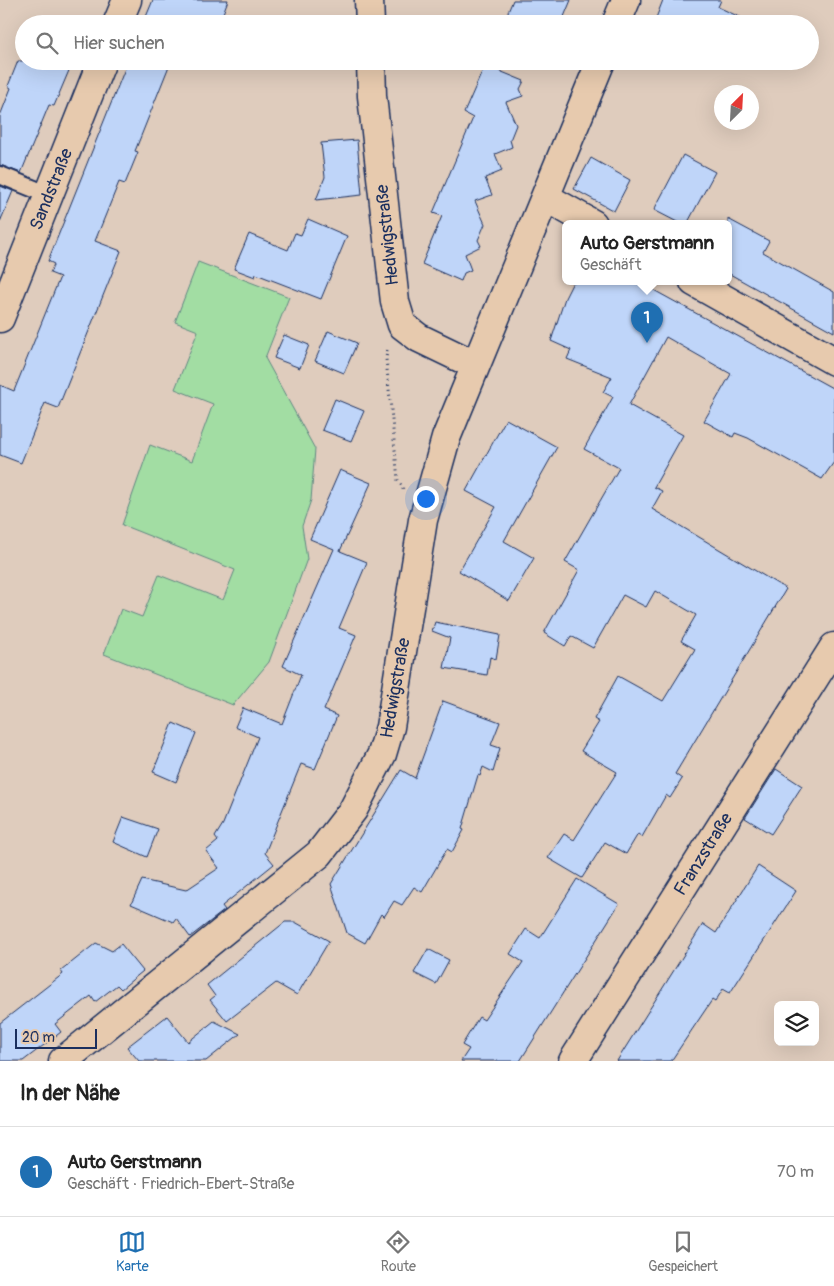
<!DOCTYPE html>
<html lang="de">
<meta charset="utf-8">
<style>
body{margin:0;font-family:Pangolin,sans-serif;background:#f2f2f2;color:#222}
.controls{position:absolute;right:15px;bottom:15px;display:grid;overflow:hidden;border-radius:8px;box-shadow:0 5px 20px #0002}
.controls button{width:45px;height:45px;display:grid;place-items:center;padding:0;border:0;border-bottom:1px solid #e0e0e0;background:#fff;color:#222;font:25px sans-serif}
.compass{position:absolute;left:714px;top:85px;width:45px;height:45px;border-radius:50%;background:#fff;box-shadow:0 5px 20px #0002;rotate:24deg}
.scale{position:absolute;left:15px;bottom:12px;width:82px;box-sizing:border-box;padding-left:5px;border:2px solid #1b2f5e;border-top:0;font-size:14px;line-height:18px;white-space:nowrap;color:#1b2f5e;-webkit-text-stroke:4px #e7caae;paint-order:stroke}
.you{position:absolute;left:425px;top:498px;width:18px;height:18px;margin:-12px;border:4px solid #fff;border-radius:50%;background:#1a73e8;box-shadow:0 0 0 8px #1a73e833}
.badge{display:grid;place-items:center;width:32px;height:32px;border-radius:50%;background:#1f6fb2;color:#fff;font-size:16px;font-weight:700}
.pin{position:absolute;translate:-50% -41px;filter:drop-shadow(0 1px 2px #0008)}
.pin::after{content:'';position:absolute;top:26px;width:18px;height:15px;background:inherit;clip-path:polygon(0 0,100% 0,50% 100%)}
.popup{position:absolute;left:562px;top:220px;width:170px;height:65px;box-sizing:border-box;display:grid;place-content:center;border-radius:8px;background:#fff;filter:drop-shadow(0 1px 4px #0005);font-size:16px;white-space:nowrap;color:#767676}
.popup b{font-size:19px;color:#222}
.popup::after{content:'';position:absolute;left:50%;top:100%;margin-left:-10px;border:10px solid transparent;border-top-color:#fff}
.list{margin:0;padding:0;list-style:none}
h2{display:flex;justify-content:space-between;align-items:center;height:65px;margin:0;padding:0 20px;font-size:21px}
h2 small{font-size:16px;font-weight:400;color:#767676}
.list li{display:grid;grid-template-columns:32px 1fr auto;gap:15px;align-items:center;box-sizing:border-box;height:90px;padding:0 20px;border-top:1px solid #e0e0e0}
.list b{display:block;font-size:19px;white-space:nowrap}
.list p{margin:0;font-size:16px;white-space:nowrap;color:#767676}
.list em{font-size:16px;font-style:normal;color:#767676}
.icon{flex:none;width:28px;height:28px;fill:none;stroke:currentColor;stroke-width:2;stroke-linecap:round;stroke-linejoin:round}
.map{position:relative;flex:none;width:834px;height:1061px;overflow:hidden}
.search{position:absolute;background:#fff;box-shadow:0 5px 20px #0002;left:15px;right:15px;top:15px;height:55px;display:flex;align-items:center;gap:12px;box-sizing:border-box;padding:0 18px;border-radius:28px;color:#767676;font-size:19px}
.sheet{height:155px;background:#fff}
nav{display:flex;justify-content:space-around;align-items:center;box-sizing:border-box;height:70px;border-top:1px solid #e0e0e0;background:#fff;font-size:14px;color:#767676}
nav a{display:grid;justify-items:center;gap:2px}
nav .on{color:#1f6fb2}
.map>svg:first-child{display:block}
</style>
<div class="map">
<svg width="834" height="1061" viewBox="0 0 834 1061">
<rect width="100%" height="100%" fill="#dfccbd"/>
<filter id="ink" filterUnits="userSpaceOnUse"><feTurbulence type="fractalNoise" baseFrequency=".02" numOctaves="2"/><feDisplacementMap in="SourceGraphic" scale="10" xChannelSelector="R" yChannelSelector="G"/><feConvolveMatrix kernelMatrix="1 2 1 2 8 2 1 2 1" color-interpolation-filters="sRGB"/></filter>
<g filter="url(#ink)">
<path fill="#a2dda3" stroke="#5e8680" d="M198 262 289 297 265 358 315 449 311 500 302 526 307 559 269 662 233 705 104 654 121 609 142 617 159 575 223 600 235 570 122 525 150 445 192 461 213 404 175 389 198 331 175 322Z"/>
<path fill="#bfd5f9" stroke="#1b2f5e" d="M153 0H228L219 24H143Z
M513 0H571L561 24H503Z
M663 0H721L718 7 755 24H658L660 20 656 18Z
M18 61H73L54 106 49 105 21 173 0 165V116L11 88 8 86Z
M128 61H171L135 151 138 152 125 184 119 182 95 241 121 251 58 408 45 403 21 463 0 455V385L14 391 60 277 50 273 54 264 48 261Z
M485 65 524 81 520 89 523 96 506 102 516 125 510 140 512 147 495 154 502 171 485 178 492 195 475 201 485 224 478 240 481 246 465 254 471 270 464 273 461 281 422 264 442 216 433 213 473 118 464 113Z
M357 140 362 195 316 200 325 177 321 143Z
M683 155 715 172 687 224H681L654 210Z
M591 158 630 180 614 211 574 189Z
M0 186 13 191 0 222Z
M308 219 347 236 321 299 256 274 255 277 234 269 249 234 288 250 295 233 301 235Z
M728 219 769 241 763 252 834 292V332L728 273Z
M573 282H639L834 389V462L822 479 748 438 735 433 733 437 704 421 731 374 666 337 629 405 683 435 654 487 662 491 652 509 786 589 675 774 682 779 670 798 666 795 642 837 638 834 626 854 605 842 582 878 548 858 564 834 574 840 617 772 581 751 599 722 594 719 618 676 663 701 695 649 681 641 696 615 655 591 646 607 623 595 593 648 571 636 565 646 544 633 579 570 565 562 619 468 584 449 613 397 603 392 612 377 567 359 571 350 551 341 565 298Z
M328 331 357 343 344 373 315 361Z
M284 335 309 345 300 368 274 358Z
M335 399 364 411 351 441 322 430Z
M506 419 557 447 504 541 534 558 509 601 459 571 496 507 466 491Z
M340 470 371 483 340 551 367 562 339 628 356 635 324 710 337 716 315 769 301 764 265 853 274 864 222 906 225 910 190 937 176 918 173 922 131 904 142 880 186 890 219 868 206 851 218 841 215 837 223 824 258 737 235 727 243 708 282 724 301 675 283 666 334 549 310 539Z
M435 622 500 635 496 659 490 657 487 675 444 668 450 638 432 631Z
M443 701 500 722 491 745 500 748 493 772 483 767 480 776 478 775 462 829 464 830 452 852 447 849 422 892 414 887 402 905 394 901 384 917 381 914 365 943 347 933 331 884 401 770 415 778Z
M173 723 196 733 176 782 153 772Z
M776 769 802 786 771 834 745 818Z
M123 817 158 829 147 857 113 842Z
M758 866 796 891 730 993 723 989 715 1002 712 1000 671 1061H617L703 924 716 933Z
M577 879 619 904 520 1061H461L469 1049 462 1045 479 1017 484 1020 523 962 510 954 526 929 540 938Z
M285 922H295L329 941 297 995 276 983 227 1021 210 1000 215 996 207 985Z
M96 943 112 951 121 944 143 971 121 989 117 985 95 1002 91 996 55 1024 61 1032 23 1061H0V1023L63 974 61 971Z
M428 949 449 960 436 984 414 973Z
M167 1016 188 1042 214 1021 240 1034 206 1061H139L127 1047Z"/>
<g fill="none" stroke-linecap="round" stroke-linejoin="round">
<g stroke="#1b2f5e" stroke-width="20">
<path id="lane" d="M0 175 49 195"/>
</g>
<g stroke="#1b2f5e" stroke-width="31">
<path id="street" d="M369 0 370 24
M117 24 127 0
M616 24 626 0
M371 61 372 96 395 302 402 325 419 338 475 365
M545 197 593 224
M694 282 834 361
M0 318 102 61
M63 1061 319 854 353 810 382 754 390 727 423 520 446 438 601 61
M573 1061 834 647"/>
</g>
<path stroke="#1b2f5e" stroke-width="3" stroke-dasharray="1 4" stroke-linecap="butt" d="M387 350 386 359 398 480 403 489"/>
<use href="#lane" stroke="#e7caae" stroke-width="16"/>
<use href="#street" stroke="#e7caae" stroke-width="28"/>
</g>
</g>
<g text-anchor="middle" stroke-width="5" stroke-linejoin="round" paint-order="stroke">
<g font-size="18" fill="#1b2f5e" stroke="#e7caae">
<text transform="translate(51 189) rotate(-68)" y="6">Sandstraße</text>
<text transform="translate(387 235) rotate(-96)" y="6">Hedwigstraße</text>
<text transform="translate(395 688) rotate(-80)" y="6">Hedwigstraße</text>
<text transform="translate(703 854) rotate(-58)" y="6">Franzstraße</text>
</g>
</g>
</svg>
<div class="controls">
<button><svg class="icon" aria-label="layers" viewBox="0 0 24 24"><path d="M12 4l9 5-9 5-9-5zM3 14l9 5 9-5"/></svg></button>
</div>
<svg class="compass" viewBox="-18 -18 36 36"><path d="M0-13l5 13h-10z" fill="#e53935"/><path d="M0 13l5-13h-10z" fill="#767676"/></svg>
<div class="scale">20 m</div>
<div class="you"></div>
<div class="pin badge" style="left:647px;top:343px">1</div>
<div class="popup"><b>Auto Gerstmann</b>Geschäft</div>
<div class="search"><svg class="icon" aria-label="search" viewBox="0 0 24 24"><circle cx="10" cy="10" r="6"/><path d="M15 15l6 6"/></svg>Hier suchen</div>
</div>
<section class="sheet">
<h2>In der Nähe<small></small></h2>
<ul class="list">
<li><span class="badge">1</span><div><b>Auto Gerstmann</b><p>Geschäft · Friedrich-Ebert-Straße</p></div><em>70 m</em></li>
</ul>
</section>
<nav>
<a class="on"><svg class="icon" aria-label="map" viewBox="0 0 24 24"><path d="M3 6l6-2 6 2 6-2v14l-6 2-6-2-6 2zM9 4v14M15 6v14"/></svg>Karte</a>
<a><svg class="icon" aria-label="directions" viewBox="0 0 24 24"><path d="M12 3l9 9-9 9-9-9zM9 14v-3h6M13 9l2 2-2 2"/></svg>Route</a>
<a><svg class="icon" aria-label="saved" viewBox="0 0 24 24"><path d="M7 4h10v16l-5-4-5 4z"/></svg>Gespeichert</a>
</nav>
